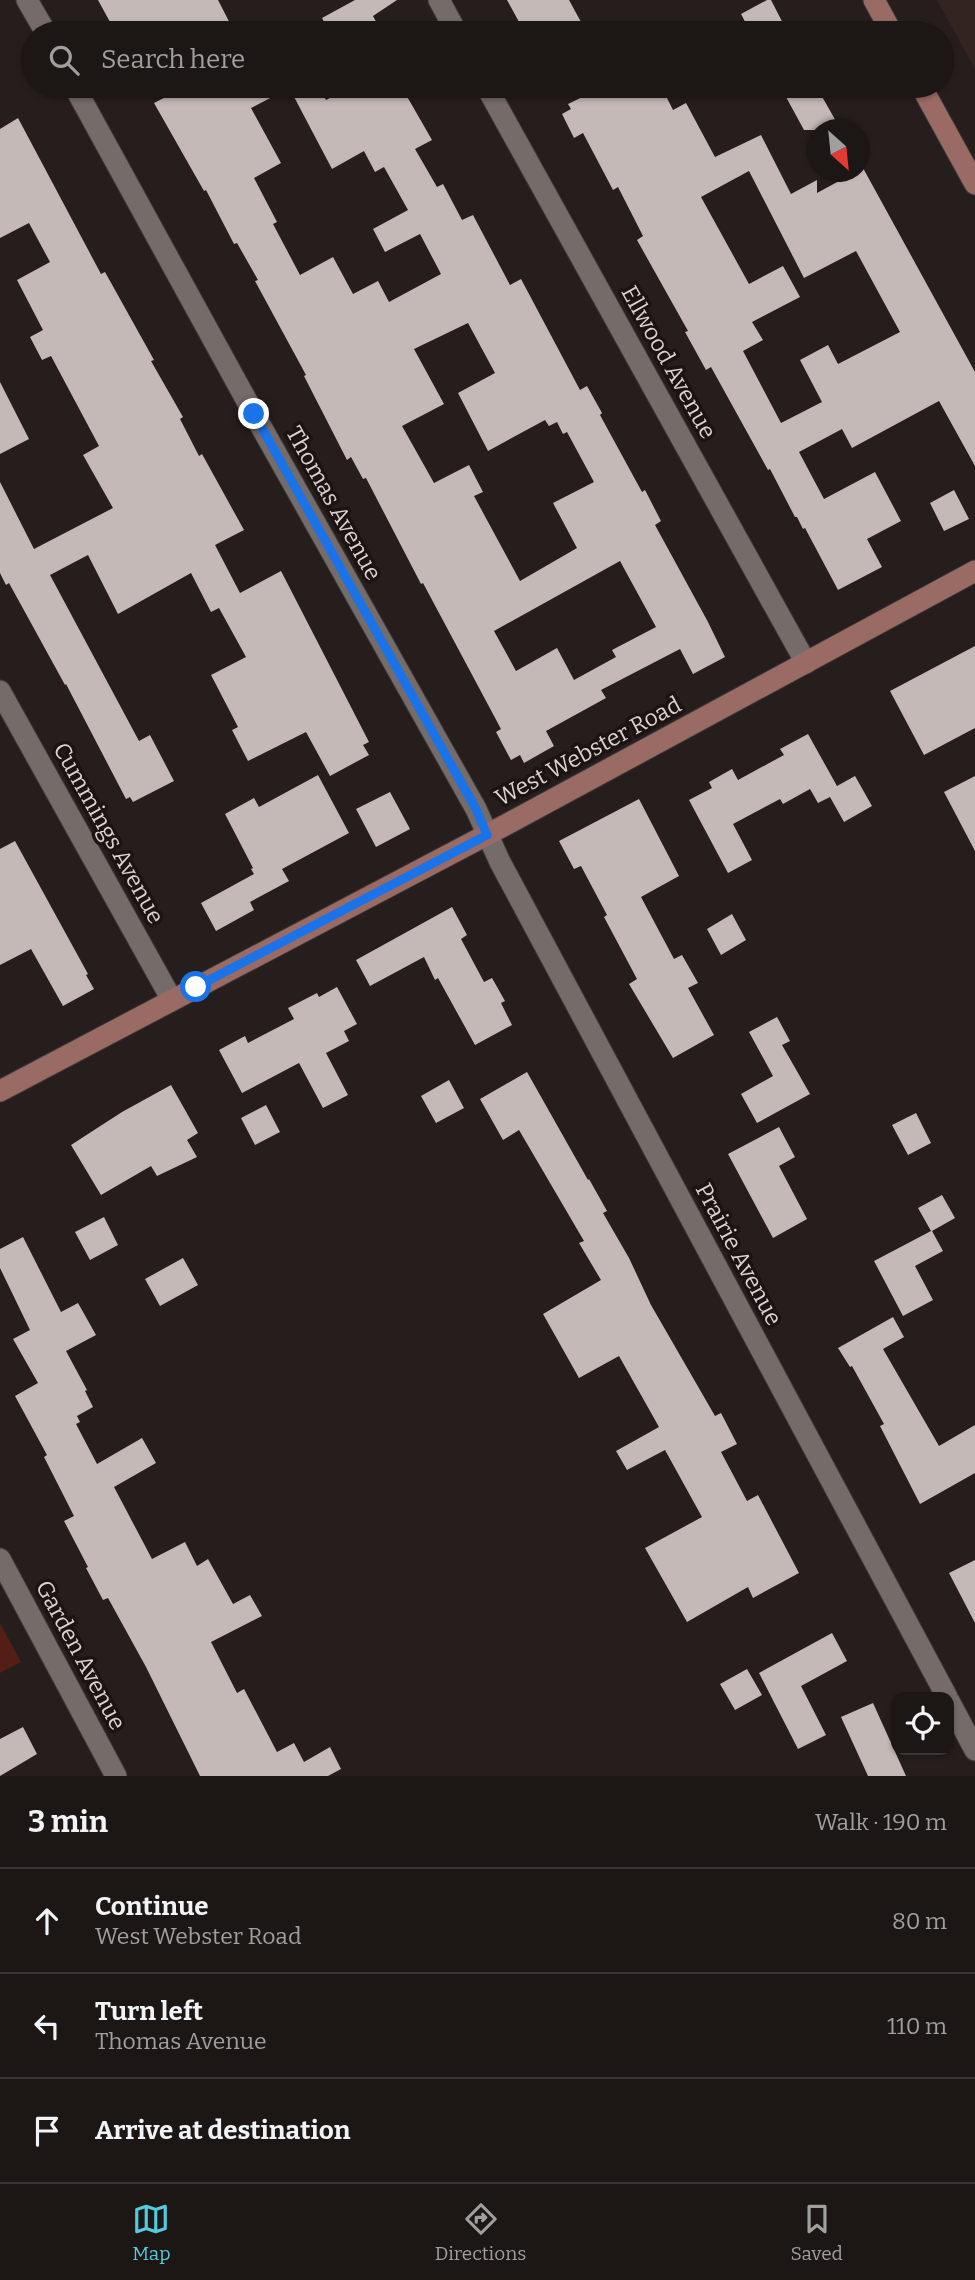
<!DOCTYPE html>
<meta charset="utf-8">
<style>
body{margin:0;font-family:Bitter,serif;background:#251f1e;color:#f1f3f6}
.controls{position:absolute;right:21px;bottom:21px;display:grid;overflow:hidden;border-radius:14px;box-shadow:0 2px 5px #0004}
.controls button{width:63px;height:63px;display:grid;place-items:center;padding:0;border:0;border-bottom:2px solid #3a3534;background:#1c1615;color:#f1f3f6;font:35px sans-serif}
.compass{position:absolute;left:807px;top:119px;width:63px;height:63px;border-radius:50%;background:#1c1615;box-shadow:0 2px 5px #0004;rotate:153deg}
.stop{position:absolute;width:21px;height:21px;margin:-16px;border:5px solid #1a73e8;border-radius:50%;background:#fff}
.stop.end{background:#1a73e8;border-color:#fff;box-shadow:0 2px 7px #0008}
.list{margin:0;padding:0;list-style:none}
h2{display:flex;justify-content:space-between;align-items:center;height:91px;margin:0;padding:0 28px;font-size:30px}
h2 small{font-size:23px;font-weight:400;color:#a09fa0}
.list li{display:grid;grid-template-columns:46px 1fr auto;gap:21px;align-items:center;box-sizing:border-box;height:105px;padding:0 28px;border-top:2px solid #3a3534}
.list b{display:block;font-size:26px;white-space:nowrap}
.list p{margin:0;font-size:23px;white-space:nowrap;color:#a09fa0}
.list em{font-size:23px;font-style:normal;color:#a09fa0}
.icon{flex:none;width:38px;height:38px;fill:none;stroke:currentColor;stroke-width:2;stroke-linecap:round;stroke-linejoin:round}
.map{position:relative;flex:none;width:975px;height:1776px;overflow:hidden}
.search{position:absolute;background:#1c1615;box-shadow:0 2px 5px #0004;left:21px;right:21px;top:21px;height:77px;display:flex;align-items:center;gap:18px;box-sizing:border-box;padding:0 24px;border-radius:38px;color:#a09fa0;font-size:26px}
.sheet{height:406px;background:#1c1615}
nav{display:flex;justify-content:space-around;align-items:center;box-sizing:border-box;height:98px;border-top:2px solid #3a3534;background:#1c1615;font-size:19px;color:#a09fa0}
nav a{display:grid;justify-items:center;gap:4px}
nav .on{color:#54cade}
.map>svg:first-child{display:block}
</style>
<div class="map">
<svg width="975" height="1776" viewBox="0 0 975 1776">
<rect width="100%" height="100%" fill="#261e1c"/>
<path fill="#332421" d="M937 0H975V69Z"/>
<path fill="#541d16" d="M0 1623 21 1662 0 1673Z"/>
<path fill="#c4b9b7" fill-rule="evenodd" d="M98 0H218L235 33H116Z
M355 0H397L373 16 382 33H330L322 18Z
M507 0H569L587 33H525Z
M767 0H771L788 33H751L741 14Z
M187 86H293L251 108 281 163 254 178 277 222 273 224 300 275 333 257 353 294 378 281 389 302 441 274 420 234 385 252 373 229 408 210 384 167 375 172 364 151 332 169 292 93 305 86H318L326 100 353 86H401L432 140 415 149 437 187 443 184 462 220 473 215 510 285 521 279 580 390 587 386 602 413 600 415 642 492 645 490 661 521 655 525 708 622 725 657 693 674 680 649 601 690 606 698 546 731 554 746 524 763 520 755 511 760 496 732 501 729 423 583 421 584 366 478 363 479 351 457 347 460 304 376 306 375 255 281 258 280 237 243 234 244 206 190 204 191 154 103ZM468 323 495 373 458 393 488 451 545 420 549 426 557 422 563 434 567 432 594 482 553 503 577 548 520 581 474 496 483 492 469 465 434 483 402 426 444 404 414 349ZM620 561 656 627 612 650 616 657 574 680 557 648 516 671 494 631Z
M605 86H618L623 96 643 86H661L673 110 686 103 715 157 761 135 791 194 817 180V193L863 168 975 372V466L939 401 852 448 842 429 799 452 824 499 875 472 901 521 867 539 882 567 838 590 805 528 803 529 797 517H795L770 469 768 470 711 367 706 370 685 332 688 331 637 240 643 236 618 187 613 190 583 133 574 138 562 114 571 109 568 104ZM749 171 804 278 856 251 900 332 838 364 828 345 800 360 822 402 781 423 743 351 763 340 752 322 800 297 783 266 749 284 701 197Z
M780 86H816L841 130H804Z
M18 118 101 274 105 272 154 360 151 361 183 417 180 419 199 456 202 454 244 530 215 545 240 593 281 571 369 742 363 745 369 755 330 776 306 732 248 761 232 730 238 727 211 675 246 657 219 608 211 612 191 573 118 614 88 555 50 575 139 741 150 735 174 781 133 802 130 797 126 799 66 684 65 685 9 583 6 585 0 573V482L34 549 113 508 83 455 99 446 51 356 42 360 30 337 43 330 17 280 50 262 29 223 0 238V129Z
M0 382 29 439 0 454Z
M954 490 969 519 944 531 930 503Z
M975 646V728L924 755 890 691Z
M808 734 837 786 855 776 872 806 844 822 830 797 818 803 810 789 783 804 780 799 733 824 752 860 728 873 689 800 712 788 709 782 732 769 738 780 784 755 780 749Z
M318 775 349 833 282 869 289 881 250 902 254 910 216 931 201 903 254 874 251 869 253 868 225 814 254 798 259 807Z
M975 776V851L944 792Z
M390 792 410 829 376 847 356 809Z
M639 799 679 876 641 897 674 959 682 955 698 983 688 988 714 1035 673 1058 629 984 637 979 604 917 607 915 581 866 574 869 559 841Z
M15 841 88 974 86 975 94 989 63 1006 31 949 0 965V849Z
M452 907 467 935 461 939 484 982 492 978 505 1001 501 1003 512 1025 475 1045 438 978 435 980 424 957 370 986 356 960Z
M732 914 746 940 721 955 707 929Z
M337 987 357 1024 344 1031 349 1041 326 1053 348 1095 323 1108 299 1063 242 1093 219 1050 245 1036 248 1043 294 1019 288 1008 317 993 319 997Z
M777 1017 790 1041 782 1045 810 1094 757 1123 741 1094 773 1076 749 1032Z
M527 1072 588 1180 589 1179 607 1211 603 1213 629 1258 651 1305 715 1416 721 1413 737 1444 721 1452 747 1501 758 1495 799 1573 753 1598 748 1587 687 1622 645 1548 702 1517 665 1450 627 1470 616 1451 659 1427 619 1356 579 1378 543 1314 601 1280 579 1243 584 1241 519 1130 503 1140 480 1099Z
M449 1080 464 1108 436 1123 421 1096Z
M171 1085 198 1133 187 1140 197 1157 157 1176 151 1166 101 1195 71 1145 122 1112Z
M266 1105 280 1132 255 1145 241 1118Z
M916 1113 931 1143 908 1155 892 1125Z
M779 1127 795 1157 779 1166 807 1219 773 1238 728 1154Z
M942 1195 955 1218 932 1231 943 1251 915 1266 933 1300 903 1316 874 1261 931 1231 918 1208Z
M104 1217 118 1245 90 1260 75 1232Z
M23 1237 61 1312 78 1303 96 1335 66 1351 87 1390 85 1391 93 1407 77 1416 80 1422 76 1424 97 1464 142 1438 156 1463 114 1487 152 1559 185 1542 197 1566 208 1559 233 1604 250 1595 262 1616 211 1642 237 1693 244 1689 277 1752 294 1743 304 1762 330 1747 341 1769 328 1776H200L146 1667 108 1598 103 1600 86 1568 88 1567 64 1521 74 1516 44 1457 47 1455 15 1396 38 1383 13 1339 30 1330 0 1268V1249Z
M183 1258 198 1285 160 1306 145 1279Z
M893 1317 904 1337 883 1349 939 1446 975 1425V1473L920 1504 880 1426 884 1424 852 1366 850 1367 838 1348Z
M975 1560V1623L949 1573Z
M832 1633 847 1661 801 1686 826 1735 798 1749 759 1673Z
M747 1669 762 1695 735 1710 720 1684Z
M873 1703 906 1776H868L841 1717Z
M23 1727 37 1754 0 1776V1739Z"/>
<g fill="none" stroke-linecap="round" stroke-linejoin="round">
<g stroke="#3f3938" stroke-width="23">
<path id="street" d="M27 0 46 33
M439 0 457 33
M74 86 254 414 476 809 500 862 947 1697
M486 86 806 663
M0 691 172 1000
M0 1559 116 1776
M949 1701 975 1750"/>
</g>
<g stroke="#3f3938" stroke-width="23">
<path id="secondary" d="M874 0 892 33
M921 86 975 184
M0 1091 511 822 975 571"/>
</g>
<use href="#street" stroke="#756b69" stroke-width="21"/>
<use href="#secondary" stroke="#9a6b64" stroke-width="21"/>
</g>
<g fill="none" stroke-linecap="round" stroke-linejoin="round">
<path stroke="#1a73e8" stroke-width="9" d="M196 987 487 835 476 809 254 414"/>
</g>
<g text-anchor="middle" stroke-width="7" stroke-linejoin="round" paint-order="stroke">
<g font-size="23" fill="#d9d3d2" stroke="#1c1413">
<text transform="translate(669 362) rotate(61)" y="8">Ellwood Avenue</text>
<text transform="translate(334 503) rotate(61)" y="8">Thomas Avenue</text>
<text transform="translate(588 751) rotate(-28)" y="8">West Webster Road</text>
<text transform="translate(109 833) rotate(61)" y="8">Cummings Avenue</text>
<text transform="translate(739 1254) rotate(62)" y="8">Prairie Avenue</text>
<text transform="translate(81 1655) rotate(62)" y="8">Garden Avenue</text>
</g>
</g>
</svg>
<div class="controls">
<button><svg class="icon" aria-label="locate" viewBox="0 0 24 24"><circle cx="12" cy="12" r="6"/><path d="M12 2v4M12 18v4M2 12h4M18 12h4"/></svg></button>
</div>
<svg class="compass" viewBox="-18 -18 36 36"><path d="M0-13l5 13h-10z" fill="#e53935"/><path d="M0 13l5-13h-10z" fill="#a09fa0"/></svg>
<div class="stop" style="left:196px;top:987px"></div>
<div class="stop end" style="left:254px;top:414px"></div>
<div class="search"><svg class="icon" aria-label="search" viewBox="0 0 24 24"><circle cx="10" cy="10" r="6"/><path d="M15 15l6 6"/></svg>Search here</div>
</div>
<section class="sheet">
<h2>3 min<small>Walk · 190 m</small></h2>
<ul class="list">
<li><svg class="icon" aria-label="ahead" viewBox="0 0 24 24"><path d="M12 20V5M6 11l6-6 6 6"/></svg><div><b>Continue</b><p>West Webster Road</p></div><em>80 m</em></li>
<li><svg class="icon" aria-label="left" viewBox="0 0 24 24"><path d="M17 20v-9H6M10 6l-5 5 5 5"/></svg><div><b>Turn left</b><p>Thomas Avenue</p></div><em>110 m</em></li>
<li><svg class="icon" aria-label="arrive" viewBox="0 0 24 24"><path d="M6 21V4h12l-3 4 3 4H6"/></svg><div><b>Arrive at destination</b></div></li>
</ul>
</section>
<nav>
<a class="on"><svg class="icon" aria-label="map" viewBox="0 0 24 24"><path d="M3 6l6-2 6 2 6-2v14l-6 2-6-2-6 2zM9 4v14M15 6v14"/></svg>Map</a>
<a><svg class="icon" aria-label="directions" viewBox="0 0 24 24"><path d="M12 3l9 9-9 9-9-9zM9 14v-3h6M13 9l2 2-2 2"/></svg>Directions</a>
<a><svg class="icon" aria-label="saved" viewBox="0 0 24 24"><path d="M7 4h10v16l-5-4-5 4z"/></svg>Saved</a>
</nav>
